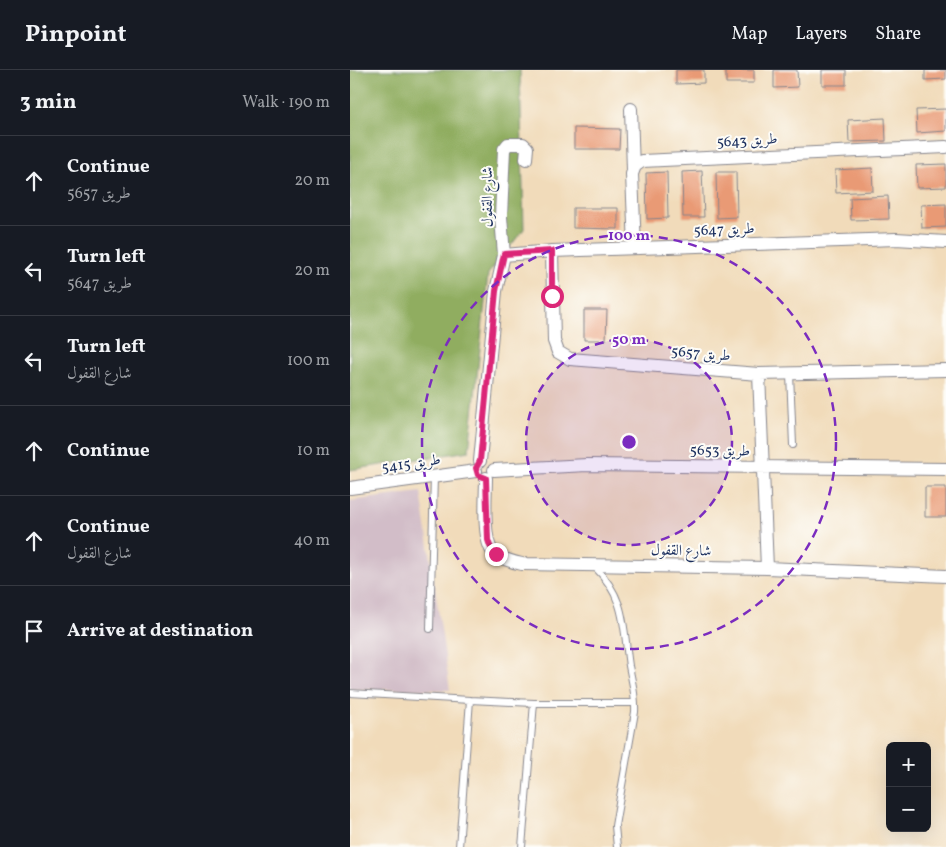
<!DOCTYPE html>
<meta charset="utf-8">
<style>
body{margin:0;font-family:Vollkorn,Amiri,serif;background:#20242c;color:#f1f3f6}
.controls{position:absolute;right:15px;bottom:15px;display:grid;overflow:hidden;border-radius:8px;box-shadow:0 5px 20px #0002}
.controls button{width:45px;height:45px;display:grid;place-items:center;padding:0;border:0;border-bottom:1px solid #363941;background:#171b24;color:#f1f3f6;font:25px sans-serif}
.stop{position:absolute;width:15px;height:15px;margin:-11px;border:4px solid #db2777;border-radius:50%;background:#fff}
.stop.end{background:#db2777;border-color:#fff;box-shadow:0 1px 5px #0008}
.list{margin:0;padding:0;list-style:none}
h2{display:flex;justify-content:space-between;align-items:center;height:65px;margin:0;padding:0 20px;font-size:21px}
h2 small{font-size:16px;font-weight:400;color:#9ea1a6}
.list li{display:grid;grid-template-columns:32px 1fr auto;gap:15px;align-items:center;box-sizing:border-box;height:90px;padding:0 20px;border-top:1px solid #363941}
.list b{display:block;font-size:19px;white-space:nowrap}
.list p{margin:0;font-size:16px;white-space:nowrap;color:#9ea1a6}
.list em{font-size:16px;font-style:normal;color:#9ea1a6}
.icon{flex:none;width:28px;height:28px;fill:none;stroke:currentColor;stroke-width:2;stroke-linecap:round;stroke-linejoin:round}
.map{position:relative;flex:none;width:596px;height:777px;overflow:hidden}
header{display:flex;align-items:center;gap:30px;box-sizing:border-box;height:70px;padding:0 25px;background:#171b24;border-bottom:1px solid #363941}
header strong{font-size:24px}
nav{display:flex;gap:28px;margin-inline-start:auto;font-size:18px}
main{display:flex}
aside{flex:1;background:#171b24}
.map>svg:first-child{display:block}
</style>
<header>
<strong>Pinpoint</strong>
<nav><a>Map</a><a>Layers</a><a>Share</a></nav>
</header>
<main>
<aside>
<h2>3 min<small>Walk · 190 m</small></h2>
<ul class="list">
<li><svg class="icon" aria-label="ahead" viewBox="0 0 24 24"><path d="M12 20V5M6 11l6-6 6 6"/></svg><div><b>Continue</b><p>طريق 5657</p></div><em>20 m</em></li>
<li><svg class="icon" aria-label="left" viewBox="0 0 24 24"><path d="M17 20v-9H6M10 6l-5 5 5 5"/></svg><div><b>Turn left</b><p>طريق 5647</p></div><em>20 m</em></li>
<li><svg class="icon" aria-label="left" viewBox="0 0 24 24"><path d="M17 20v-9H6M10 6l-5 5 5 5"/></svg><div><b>Turn left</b><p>شارع القفول</p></div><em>100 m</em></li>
<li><svg class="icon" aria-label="ahead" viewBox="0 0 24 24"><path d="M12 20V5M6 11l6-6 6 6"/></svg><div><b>Continue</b></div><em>10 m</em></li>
<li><svg class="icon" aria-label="ahead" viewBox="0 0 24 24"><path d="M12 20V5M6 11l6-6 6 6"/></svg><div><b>Continue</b><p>شارع القفول</p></div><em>40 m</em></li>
<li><svg class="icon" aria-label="arrive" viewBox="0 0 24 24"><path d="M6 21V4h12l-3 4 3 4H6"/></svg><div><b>Arrive at destination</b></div></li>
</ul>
</aside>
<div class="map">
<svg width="596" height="777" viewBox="0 0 596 777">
<rect width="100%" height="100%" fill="#fdfcf7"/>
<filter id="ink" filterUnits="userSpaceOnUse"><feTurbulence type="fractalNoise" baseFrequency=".02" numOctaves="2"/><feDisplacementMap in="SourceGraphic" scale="10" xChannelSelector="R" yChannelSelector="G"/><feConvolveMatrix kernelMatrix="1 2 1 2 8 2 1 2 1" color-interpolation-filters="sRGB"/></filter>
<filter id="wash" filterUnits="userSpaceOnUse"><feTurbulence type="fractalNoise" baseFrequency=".0096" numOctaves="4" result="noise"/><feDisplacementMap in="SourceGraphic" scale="20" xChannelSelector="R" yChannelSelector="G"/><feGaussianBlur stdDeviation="1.12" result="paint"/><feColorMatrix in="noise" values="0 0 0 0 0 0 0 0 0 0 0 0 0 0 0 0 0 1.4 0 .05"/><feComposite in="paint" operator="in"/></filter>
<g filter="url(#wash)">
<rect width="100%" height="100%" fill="#f1dbba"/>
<path fill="#d2bdc8" d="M71 422 100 620 0 619V431Z"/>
<path fill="#90ad60" stroke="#566e5f" d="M0 0H170L174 159 138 204 119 381 0 400Z"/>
<g id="blocks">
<path fill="#e99a74" d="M326 0H354V13L326 14Z
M376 0H404V13H376Z
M424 0H447L448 17 424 18Z
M472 0H496V15H472Z
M575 0H596V9L575 10Z
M596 39V61L567 63 566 40Z
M535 48 536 71 499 72 498 50Z
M224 58 270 59 269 79H224Z
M596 94V117L567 118 566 95Z
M522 98 523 121 486 123 485 100Z
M352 101 354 147H333L332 102Z
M317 102 318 148 297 149 296 103Z
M366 102H386L387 147 367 148Z
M538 126 539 149 501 150 500 128Z
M596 134V157L572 158 571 135Z
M223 138H268V159L223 158Z
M234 240H257L256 270H234Z
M575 417H596V447H575Z"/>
</g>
</g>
<g filter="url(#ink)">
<use href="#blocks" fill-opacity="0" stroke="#86858c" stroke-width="1"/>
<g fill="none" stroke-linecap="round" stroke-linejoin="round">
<g stroke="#86858c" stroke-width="8">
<path id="service" d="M440 304 443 375
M244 496C276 528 273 555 279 596 282 612 286 625 285 642L267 744 265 756 267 777
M80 559 84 406
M0 623 120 630 184 633H285
M109 777 120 630
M172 777 184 633"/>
</g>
<g stroke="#86858c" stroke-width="14">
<path id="minor" d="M281 39 283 100
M285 178 282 104 285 96 292 91 596 77
M202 181 204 271 208 282 220 289 409 304 596 300
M154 185 202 181 546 169 596 172
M409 304 417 498
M130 391 146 221 154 185 151 147 154 79 158 74H173L177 78 176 89
M144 400 237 395 596 399
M136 408C136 425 132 470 143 482 151 489 162 492 172 494L417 498 596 506
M0 418 126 401"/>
</g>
<use href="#service" stroke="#fff" stroke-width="6"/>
<use href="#minor" stroke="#fff" stroke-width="12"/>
</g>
</g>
<g fill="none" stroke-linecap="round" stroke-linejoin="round" filter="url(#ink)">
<path stroke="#db2777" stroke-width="6" d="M146 484 140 476 138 470 136 408 128 405 126 398 130 391 146 221 154 184 202 181V226"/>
</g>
<circle cx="279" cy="372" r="103" fill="#7b2cbf" fill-opacity=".12"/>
<g fill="none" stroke="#7b2cbf" stroke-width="2.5" stroke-dasharray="9 6">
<circle cx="279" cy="372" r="103"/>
<circle cx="279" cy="372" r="207"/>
</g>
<g text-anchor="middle" stroke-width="4" stroke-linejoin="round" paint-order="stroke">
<g font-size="15" fill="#1b2f5e" stroke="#fdfcf7">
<text transform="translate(397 70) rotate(-3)" y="5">طريق 5643</text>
<text transform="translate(137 127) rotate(-90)" y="5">شارع القفول</text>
<text transform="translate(374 159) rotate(-2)" y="5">طريق 5647</text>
<text transform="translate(351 283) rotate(5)" y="5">طريق 5657</text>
<text transform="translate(370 380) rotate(1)" y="5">طريق 5653</text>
<text transform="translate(61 393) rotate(-8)" y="5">طريق 5415</text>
<text transform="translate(331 480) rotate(1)" y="5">شارع القفول</text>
</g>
</g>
<circle cx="279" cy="372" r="8" fill="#7b2cbf" stroke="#fdfcf7" stroke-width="2.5"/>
<g font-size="15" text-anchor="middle" font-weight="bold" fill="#7b2cbf" stroke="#fdfcf7" stroke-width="4" stroke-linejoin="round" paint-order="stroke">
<text x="279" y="170">100 m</text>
<text x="279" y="274">50 m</text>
</g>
</svg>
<div class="controls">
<button>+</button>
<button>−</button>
</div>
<div class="stop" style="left:202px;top:226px"></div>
<div class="stop end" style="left:146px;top:484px"></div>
</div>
</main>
